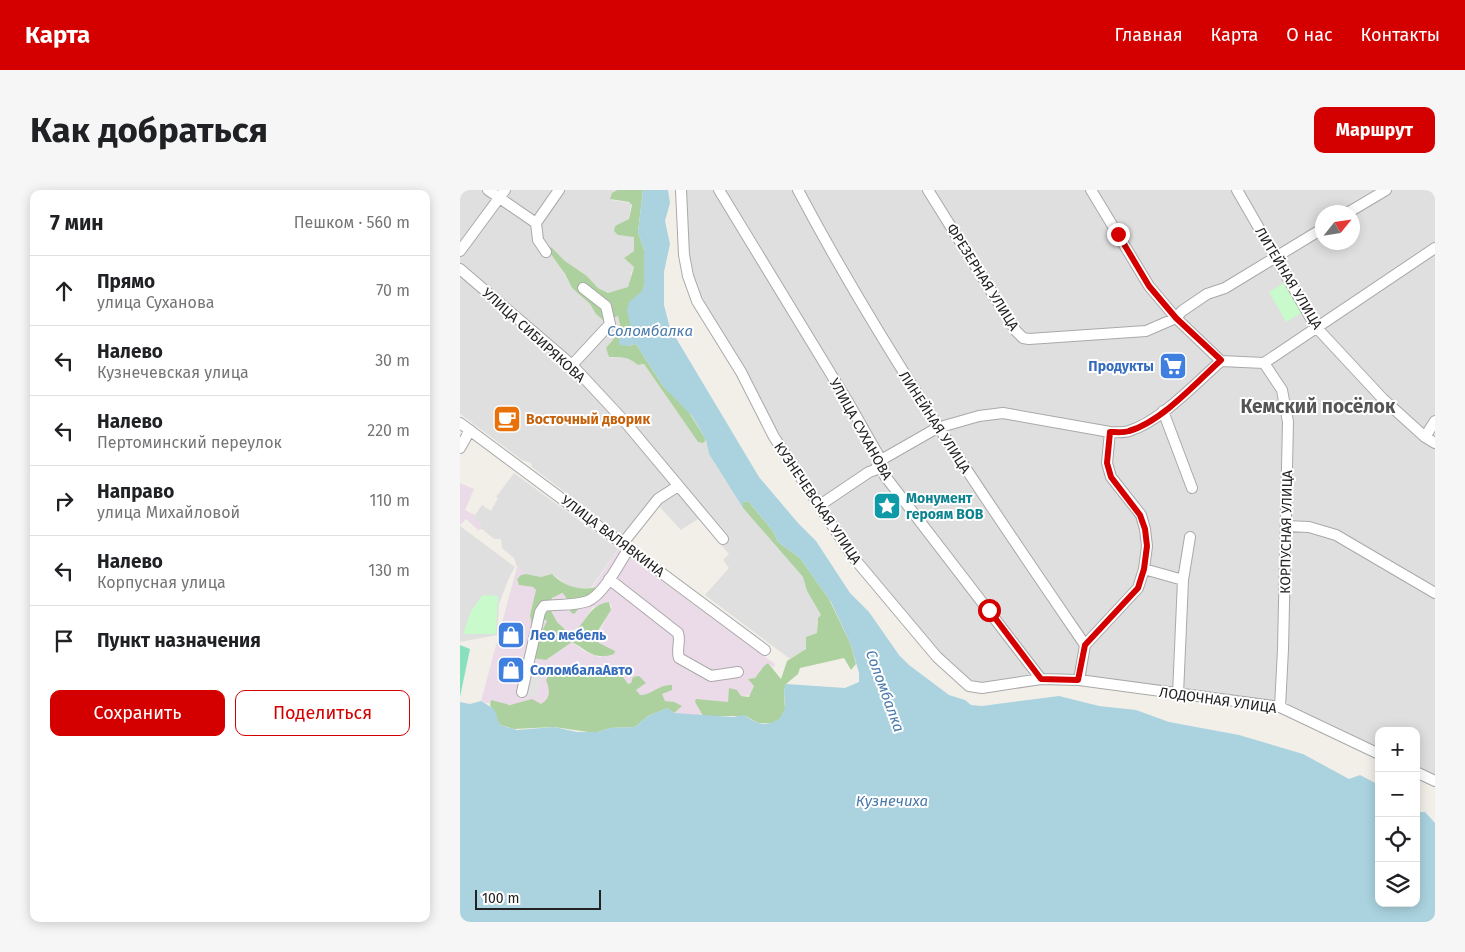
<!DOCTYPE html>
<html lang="ru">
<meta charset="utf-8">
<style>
body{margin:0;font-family:"Fira Sans",sans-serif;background:#f6f6f6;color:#202124}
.controls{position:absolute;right:15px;bottom:15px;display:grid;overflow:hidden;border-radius:10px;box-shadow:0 2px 12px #0003}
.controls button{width:45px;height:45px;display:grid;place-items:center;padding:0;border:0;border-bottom:1px solid #e0e0e0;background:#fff;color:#202124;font:25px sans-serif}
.compass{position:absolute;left:855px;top:15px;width:45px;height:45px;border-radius:50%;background:#fff;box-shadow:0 2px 12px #0003;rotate:60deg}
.scale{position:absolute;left:15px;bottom:12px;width:126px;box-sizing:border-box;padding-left:5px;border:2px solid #222;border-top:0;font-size:14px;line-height:18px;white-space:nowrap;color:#222;-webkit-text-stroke:4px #fff;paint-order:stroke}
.stop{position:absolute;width:15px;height:15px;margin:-11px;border:4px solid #d40000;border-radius:50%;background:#fff}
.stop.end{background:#d40000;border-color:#fff;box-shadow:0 1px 5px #0008}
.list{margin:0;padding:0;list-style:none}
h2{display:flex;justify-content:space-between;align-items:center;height:65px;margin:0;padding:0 20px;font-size:21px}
h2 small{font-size:16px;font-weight:400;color:#757577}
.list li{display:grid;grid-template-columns:32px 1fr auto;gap:15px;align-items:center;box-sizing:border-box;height:70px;padding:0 20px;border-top:1px solid #e0e0e0}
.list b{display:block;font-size:19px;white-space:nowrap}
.list p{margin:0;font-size:16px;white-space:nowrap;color:#757577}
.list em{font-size:16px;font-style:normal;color:#757577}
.actions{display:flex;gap:10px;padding:15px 20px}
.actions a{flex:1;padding:11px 0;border:1px solid #d40000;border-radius:10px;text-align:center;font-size:18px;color:#d40000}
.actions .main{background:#d40000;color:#fff}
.icon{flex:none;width:28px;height:28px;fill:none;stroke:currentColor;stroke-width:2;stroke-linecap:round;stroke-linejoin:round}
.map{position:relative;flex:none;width:975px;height:732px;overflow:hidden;border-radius:10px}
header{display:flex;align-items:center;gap:30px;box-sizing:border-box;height:70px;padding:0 25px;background:#d40000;color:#fff}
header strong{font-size:24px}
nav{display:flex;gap:28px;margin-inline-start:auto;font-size:18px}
.intro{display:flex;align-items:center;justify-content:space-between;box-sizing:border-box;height:120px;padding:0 30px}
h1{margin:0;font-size:35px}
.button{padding:12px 22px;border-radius:10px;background:#d40000;color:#fff;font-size:18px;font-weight:700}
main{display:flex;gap:30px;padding:0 30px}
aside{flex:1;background:#fff;border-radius:10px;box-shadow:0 2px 12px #0003}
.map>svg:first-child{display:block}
</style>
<header>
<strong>Карта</strong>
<nav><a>Главная</a><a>Карта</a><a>О нас</a><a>Контакты</a></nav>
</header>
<div class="intro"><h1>Как добраться</h1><a class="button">Маршрут</a></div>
<main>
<aside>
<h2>7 мин<small>Пешком · 560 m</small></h2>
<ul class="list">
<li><svg class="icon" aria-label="ahead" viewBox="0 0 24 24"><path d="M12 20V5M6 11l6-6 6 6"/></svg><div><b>Прямо</b><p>улица Суханова</p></div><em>70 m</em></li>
<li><svg class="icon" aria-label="left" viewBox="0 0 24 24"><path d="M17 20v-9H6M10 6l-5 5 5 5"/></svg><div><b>Налево</b><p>Кузнечевская улица</p></div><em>30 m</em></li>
<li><svg class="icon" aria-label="left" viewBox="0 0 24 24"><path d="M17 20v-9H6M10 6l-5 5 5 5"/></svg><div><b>Налево</b><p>Пертоминский переулок</p></div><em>220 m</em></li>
<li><svg class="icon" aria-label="right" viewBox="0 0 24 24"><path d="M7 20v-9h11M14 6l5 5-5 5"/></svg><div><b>Направо</b><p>улица Михайловой</p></div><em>110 m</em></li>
<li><svg class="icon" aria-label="left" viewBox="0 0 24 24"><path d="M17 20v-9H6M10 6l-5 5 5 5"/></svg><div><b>Налево</b><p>Корпусная улица</p></div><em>130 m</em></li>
<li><svg class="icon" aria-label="arrive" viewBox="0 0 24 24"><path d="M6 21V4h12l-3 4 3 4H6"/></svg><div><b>Пункт назначения</b></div></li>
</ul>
<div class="actions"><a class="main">Сохранить</a><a>Поделиться</a></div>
</aside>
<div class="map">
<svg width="975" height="732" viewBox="0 0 975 732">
<rect width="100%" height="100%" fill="#f2efe9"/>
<path fill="#e0dfdf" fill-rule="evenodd" d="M0 0H157L152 3V10L171 13 169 29 154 38 158 45 174 46V61L164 68 174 77 171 83 170 95 167 99 148 103 138 98 127 86 105 71 91 58V65L98 73 112 98 130 114 141 129 145 132 158 126 161 140 146 158 151 168 159 165 173 170 178 175 184 174 238 252 246 250 249 264 283 318 343 387 347 401 361 425 357 432V443L352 446 344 461 330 469 245 405 269 378 263 370 269 364 238 329 221 340 195 312 162 346 72 277 71 273 62 270 0 224Z
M223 0H975V586L956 577V541H919V558L826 513 616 486 523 498 513 494 487 472 399 365 321 248 286 182 240 111 227 72ZM862 22H892V52H862Z
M54 283 158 359 130 399 109 397 94 385 81 387 66 384 57 377 54 368 42 358 41 349H34L22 339H19L14 329 15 325 22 315 31 321 38 308 36 307Z
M0 336 55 377 49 388 39 414 37 445 0 452Z"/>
<path fill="#ebdbe8" d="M0 293 14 299 5 320 15 325 14 329 22 333 19 341 6 329 0 335Z
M158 359 315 474 314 478 308 473 295 488 289 489 294 496 292 505 281 506 270 498 268 512H235L243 526 25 513 21 511 57 377 66 384 57 388 59 395 73 397 76 400 70 425 87 431 72 468 86 470 112 452 124 461 139 467 151 465 155 462 141 455 137 447 152 416 149 412 132 418 121 436 110 444 97 432 89 417 90 411 98 403 104 404 107 411 120 416Z"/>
<path fill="#add19e" d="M157 0H183L178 42 184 60V96L171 137 159 147 168 156 176 154 203 196 227 219 246 250 243 253 238 252 184 174 178 175C166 165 162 168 149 167L146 158 161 140 158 126 145 132 136 124 130 114 112 98 105 84 88 60 91 57 105 71 127 86 138 98 148 103 168 97 174 77 164 68 174 61V47L158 45 154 41 155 36 169 29 172 15 169 12 150 9 152 3Z
M288 311 313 341 318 352 340 368 369 409 391 455 396 474 391 480 384 468 340 478 338 484 326 494 324 501 325 519 321 528 313 533H298L286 526H243L235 512 236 509 268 512 269 498 277 500 281 506 289 507 294 496 288 489 295 488 304 476 308 473 321 489 327 471 346 459V447L357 443 358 428 361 425 347 401 343 387 283 318V312Z
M66 384 81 387 92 384C105 397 120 401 138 397L114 424C105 420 110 408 102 403L92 408 89 417 97 432 110 444C127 435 127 415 149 412L151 420 136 444 139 453 155 461 154 464C134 471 127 460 112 452L86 470 72 468 78 444 82 441 87 431 83 429 72 435 70 425 76 400 73 397 59 395 57 389 61 385Z
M119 476 142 478 156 486 163 487 168 494 171 493 173 487 179 486 186 493 176 500 180 505C192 505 199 494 212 495V500L202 504 205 511 214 512 222 516 214 523 207 518 188 526 175 537 150 538 135 543 94 537 54 539 40 535 30 515 31 510 50 515 72 509 81 514C91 508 90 500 86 490L89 484 97 481 106 485Z"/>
<path fill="#c8facc" d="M825 92 843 122 826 132 809 102Z
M23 405 38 406 36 444H3L11 421Z"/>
<path fill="#88e0be" d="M0 455 10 459 0 507Z"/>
<path fill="#e2e2e2" d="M73 476 85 478 77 507 66 506Z"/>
<path fill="#aad3df" d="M183 0H208L210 13 205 31 210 54 204 82V115L210 138 299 287 338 333 356 351 390 403 409 422 439 465 449 475 489 505 505 510 511 515 522 516 599 506 639 516 676 520 709 532 779 545 843 564 889 589 900 585 919 595V713H956V622H965L975 633V732H0V512L10 514 21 511 34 519 40 535 57 540 94 537 117 542H138L150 538 175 537 188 526 207 518 214 523 273 527 283 525C288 527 293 531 298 533 309 536 323 531 325 517 326 509 322 502 326 494L385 498 399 492V483L391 455 371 412 340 368 318 352 313 341 288 311 283 312V318L249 264 246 250 232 226 203 196 176 154 168 156 159 155V147L171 137 167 121 169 112 181 102 184 96V60L178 42Z"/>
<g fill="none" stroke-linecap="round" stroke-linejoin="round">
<g stroke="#a9a9a9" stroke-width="12">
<path id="minor" d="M28 0 76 33
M221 0 224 65 228 86 237 111 281 182 314 247 393 367 477 467 509 496 522 498 581 489 619 490 820 517 919 564
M259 0 388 212 421 270 425 286 581 489
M338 0C422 159 524 307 625 455
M468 0 556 141 563 148 569 149 686 141 716 128 722 121 747 104 765 98 862 39
M631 0 689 96 716 128 761 171
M777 0 856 137 923 209 965 247 975 253
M889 22 926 0
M0 61 45 0
M86 62 78 50 76 33 99 0
M0 79 112 175 166 233 263 349
M804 173 822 200 828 232 823 459 820 517
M112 175 150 134 146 116 123 98
M703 221 732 298
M0 233 305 460
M965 247 975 231
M0 258 10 240
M360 315 409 282 415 280 421 270 477 238 519 226 543 223 650 242C656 242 663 243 669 241 701 231 736 193 761 171L804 173 975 58
M826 336 849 337 876 345 975 403
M163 353 198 309 218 296
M684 379 723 390
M149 389 218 443C221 452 216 458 219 468L251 486 278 482
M619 490 625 455 678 398 684 379 687 356 685 339 681 325 651 287 647 273 650 242
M62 502 80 422 84 416C98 414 115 416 128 411 144 404 160 372 169 358
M718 504 723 390 730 347
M956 582 975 591"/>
</g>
<use href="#minor" stroke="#fff" stroke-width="10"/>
</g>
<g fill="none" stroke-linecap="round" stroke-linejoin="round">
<path stroke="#d40000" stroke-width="6" d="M529 420 581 489 618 490 625 455 678 398 684 379 687 356 685 339 680 325 651 287 647 273 650 242C656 242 663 243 669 241 701 232 736 193 761 170L716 128 689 96 658 44"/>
</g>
<defs>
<g id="supermarket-square" transform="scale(1.4375)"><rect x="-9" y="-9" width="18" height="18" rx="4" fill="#3f7fe0" stroke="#fff"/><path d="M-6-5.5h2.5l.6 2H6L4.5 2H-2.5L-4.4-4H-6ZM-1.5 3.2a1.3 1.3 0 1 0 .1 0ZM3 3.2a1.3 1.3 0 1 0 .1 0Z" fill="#fff"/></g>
<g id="cafe-square" transform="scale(1.4375)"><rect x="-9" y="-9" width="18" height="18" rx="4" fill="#e8710a" stroke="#fff"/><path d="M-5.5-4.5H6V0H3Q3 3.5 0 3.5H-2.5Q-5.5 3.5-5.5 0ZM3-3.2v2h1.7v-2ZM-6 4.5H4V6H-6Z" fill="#fff"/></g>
<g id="sight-square" transform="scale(1.4375)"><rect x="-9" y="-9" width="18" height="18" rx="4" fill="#0f9aa8" stroke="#fff"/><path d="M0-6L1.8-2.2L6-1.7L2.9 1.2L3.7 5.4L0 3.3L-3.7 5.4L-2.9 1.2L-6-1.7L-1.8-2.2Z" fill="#fff"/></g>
<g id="shop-square" transform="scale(1.4375)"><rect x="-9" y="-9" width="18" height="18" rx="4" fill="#3f7fe0" stroke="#fff"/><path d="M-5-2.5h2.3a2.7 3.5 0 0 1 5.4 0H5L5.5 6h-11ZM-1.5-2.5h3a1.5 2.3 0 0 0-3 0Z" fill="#fff"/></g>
</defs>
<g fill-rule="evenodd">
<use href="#supermarket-square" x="713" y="176"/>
<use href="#cafe-square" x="47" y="229"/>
<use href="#sight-square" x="427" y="316"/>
<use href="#shop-square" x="51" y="445"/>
<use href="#shop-square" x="51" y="480"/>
</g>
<g text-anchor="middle" stroke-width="4" stroke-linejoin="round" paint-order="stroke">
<g font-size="14" fill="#222" stroke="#fff">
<text transform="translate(523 87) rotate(58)" y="5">ФРЕЗЕРНАЯ УЛИЦА</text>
<text transform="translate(829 88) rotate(59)" y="5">ЛИТЕЙНАЯ УЛИЦА</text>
<text transform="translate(74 145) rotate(42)" y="5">УЛИЦА СИБИРЯКОВА</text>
<text transform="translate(475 232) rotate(57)" y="5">ЛИНЕЙНАЯ УЛИЦА</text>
<text transform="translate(401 239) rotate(61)" y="5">УЛИЦА СУХАНОВА</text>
<text transform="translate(358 313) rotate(56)" y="5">КУЗНЕЧЕВСКАЯ УЛИЦА</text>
<text transform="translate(826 342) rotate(-89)" y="5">КОРПУСНАЯ УЛИЦА</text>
<text transform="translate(153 346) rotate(37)" y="5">УЛИЦА ВАЛЯВКИНА</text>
<text transform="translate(758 510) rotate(8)" y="5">ЛОДОЧНАЯ УЛИЦА</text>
</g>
<g font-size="14" font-weight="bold" fill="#366cbe" stroke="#fff" text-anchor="start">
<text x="694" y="181" text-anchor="end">Продукты</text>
<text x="70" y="450">Лео мебель</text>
<text x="70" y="485">СоломбалаАвто</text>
</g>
<g font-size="14" font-weight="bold" fill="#c56008" stroke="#fff" text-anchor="start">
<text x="66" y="234">Восточный дворик</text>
</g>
<g font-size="14" font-weight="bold" fill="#0d838f" stroke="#fff" text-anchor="start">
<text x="446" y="313">Монумент<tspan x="446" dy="16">героям ВОВ</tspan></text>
</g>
<g font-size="15" font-style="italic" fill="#4a7aab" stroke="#fff">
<text x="190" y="146">Соломбалка</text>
<text transform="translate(425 501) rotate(70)" y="5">Соломбалка</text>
<text x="432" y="616">Кузнечиха</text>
</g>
<g font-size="19" font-weight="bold" fill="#555" stroke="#fff">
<text x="858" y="223">Кемский посёлок</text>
</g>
</g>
</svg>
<div class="controls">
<button>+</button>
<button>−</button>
<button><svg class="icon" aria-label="locate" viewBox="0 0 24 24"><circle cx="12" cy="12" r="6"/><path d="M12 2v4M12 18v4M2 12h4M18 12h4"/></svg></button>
<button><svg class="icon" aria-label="layers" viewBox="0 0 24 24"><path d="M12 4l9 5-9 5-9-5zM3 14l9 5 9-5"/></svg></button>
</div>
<svg class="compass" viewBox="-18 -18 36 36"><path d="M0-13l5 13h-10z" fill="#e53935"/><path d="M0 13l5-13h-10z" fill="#757577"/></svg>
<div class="scale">100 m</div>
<div class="stop" style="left:529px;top:420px"></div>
<div class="stop end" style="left:658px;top:44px"></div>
</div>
</main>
